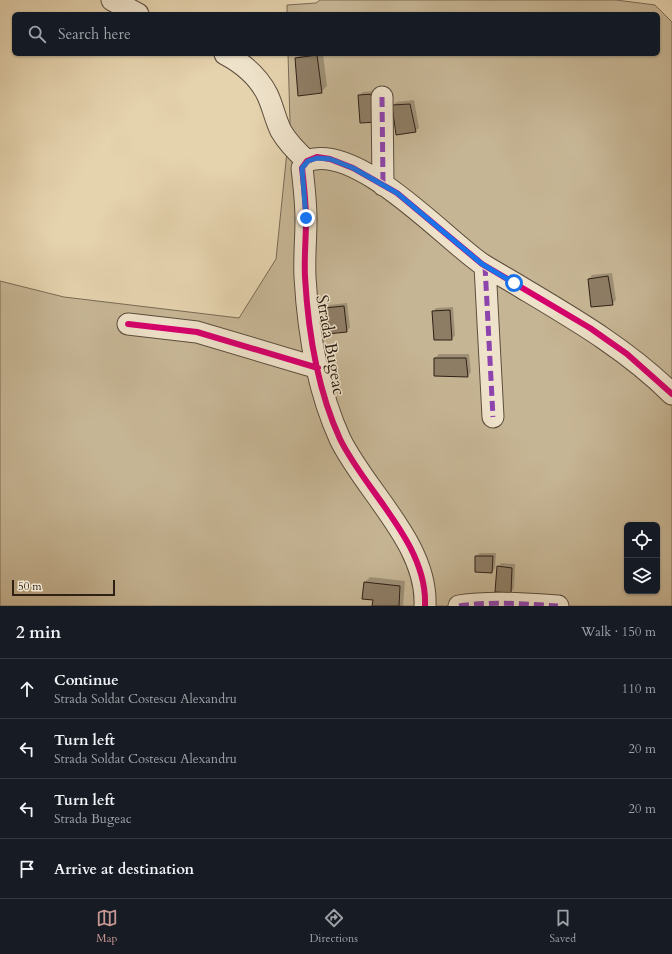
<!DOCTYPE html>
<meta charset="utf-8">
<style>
body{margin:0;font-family:Cardo,serif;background:#242831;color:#f1f3f6}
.controls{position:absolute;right:12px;bottom:12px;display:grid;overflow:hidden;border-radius:6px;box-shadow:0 1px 3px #0004}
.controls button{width:36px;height:36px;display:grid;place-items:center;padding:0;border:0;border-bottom:1px solid #363941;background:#171b24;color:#f1f3f6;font:20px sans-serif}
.scale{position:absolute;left:12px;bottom:10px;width:103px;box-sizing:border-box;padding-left:4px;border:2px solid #2f2016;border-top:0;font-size:11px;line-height:14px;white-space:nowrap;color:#2f2016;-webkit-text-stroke:3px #eee2ca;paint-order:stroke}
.stop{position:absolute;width:12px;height:12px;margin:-9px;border:3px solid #1a73e8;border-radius:50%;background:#fff}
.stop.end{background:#1a73e8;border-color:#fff;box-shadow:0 1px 4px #0008}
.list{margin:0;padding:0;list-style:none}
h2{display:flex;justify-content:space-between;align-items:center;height:52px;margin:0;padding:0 16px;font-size:17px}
h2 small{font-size:13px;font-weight:400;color:#9ea1a6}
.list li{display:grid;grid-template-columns:26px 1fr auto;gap:12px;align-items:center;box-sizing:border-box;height:60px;padding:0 16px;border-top:1px solid #363941}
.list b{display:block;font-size:15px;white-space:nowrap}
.list p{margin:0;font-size:13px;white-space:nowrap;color:#9ea1a6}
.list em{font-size:13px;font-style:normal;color:#9ea1a6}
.icon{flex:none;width:22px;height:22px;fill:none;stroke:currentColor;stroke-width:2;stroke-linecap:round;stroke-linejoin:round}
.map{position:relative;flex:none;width:672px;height:606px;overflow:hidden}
.search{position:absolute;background:#171b24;box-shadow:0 1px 3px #0004;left:12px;right:12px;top:12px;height:44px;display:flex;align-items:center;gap:10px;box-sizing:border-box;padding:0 14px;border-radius:6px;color:#9ea1a6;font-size:15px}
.sheet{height:292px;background:#171b24}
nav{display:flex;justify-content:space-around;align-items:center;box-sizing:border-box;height:56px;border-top:1px solid #363941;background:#171b24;font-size:11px;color:#9ea1a6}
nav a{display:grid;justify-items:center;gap:2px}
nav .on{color:#c59692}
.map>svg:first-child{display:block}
</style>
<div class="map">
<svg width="672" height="606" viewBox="0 0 672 606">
<rect width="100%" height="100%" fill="#e5d3ae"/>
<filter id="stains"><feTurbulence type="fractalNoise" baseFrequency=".005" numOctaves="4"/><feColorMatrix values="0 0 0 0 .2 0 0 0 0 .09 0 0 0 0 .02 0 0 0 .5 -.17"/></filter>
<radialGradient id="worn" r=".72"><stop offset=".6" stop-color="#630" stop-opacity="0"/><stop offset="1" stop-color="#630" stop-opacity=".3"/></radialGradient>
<path fill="#c6b594" stroke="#7a6a55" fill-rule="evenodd" d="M320 0H616L655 5 672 22V606H0V281L64 297 239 318 276 259 290 122 288 54H658V14H287V5L316 3ZM627 525H657V591H627Z"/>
<path fill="#0003" d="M301 54H323L327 86 321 92 296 59Z
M379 91 381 117 359 95 363 92Z
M414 100 419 128 415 131 393 105 397 102Z
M612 273 616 300 612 304 589 279 592 275Z
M347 303 350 327 347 331 328 332 325 308 329 305Z
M453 307 455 335 452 339 433 312 436 308Z
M439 354H469L471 372 468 376 435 358Z
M480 553H496L495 568 492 572 476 556Z
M501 563 515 564 514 588 511 592 498 567Z
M370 577 405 581 403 606H373L374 600 363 598 365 582Z"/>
<path fill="#8e7d65" stroke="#2f2016" d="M317 55 322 93 298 96 295 58Z
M376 94 378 122 360 123 358 95Z
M410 104 416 132 396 135 392 105Z
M608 276 613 305 591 307 588 279Z
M344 306 347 332 327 334 324 308Z
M450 310 452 340H434L432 311Z
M434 358H466L468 377 434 376Z
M475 556H493L492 573 475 572Z
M497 566 512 568 511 593 495 592Z
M364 582 400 586 399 606H372L373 600 362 599Z"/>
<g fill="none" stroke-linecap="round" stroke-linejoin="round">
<g stroke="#5c4d3c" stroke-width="23">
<path id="minor" d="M112 0 138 14
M225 54C242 63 258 76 267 94 273 106 275 119 281 131 288 143 297 152 307 161
M382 97 383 185
M307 161 302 168C304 185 306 203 306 220 306 239 304 258 305 277 308 330 318 391 340 439 365 491 428 544 425 606
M307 161C357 142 444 238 482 264 496 273 510 280 524 289 576 320 629 351 672 394
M485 266 493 417
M128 324 197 332 318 368
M459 606C492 601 525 604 558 606"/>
</g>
<use href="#minor" stroke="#eee2ca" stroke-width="21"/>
<path stroke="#8e44ad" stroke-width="5" stroke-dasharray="10 5" stroke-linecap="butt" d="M382 97 383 185
M485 266 493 417
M459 606C492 601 525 604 558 606"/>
<g stroke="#eee2ca" stroke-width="8">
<path id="cycleway" d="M128 324 197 332 318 368
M425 606C428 544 365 491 340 439 318 391 308 330 305 277 304 258 306 239 306 220 306 203 304 185 302 168L307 161 317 157 330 159 353 168 397 193 482 264 590 328 627 354 672 394"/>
</g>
<use href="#cycleway" stroke="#d6006c" stroke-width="6"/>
</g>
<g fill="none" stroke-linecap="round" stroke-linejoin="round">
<path stroke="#1a73e8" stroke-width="5" d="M306 218 302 168 308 161 317 158 330 159 353 168 397 193 482 264 514 283"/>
</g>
<g text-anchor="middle" stroke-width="3" stroke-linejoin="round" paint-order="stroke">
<g font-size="17" fill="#2f2016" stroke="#eee2ca">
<text transform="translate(331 345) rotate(80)" y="6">Strada Bugeac</text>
</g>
</g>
<rect width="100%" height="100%" filter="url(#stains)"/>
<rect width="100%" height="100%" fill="url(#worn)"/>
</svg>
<div class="controls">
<button><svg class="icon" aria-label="locate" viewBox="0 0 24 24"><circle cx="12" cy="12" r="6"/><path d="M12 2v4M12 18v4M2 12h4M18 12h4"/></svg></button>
<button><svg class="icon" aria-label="layers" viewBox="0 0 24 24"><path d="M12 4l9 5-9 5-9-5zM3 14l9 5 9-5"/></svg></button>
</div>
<div class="scale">50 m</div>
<div class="stop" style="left:514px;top:283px"></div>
<div class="stop end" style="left:306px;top:218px"></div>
<div class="search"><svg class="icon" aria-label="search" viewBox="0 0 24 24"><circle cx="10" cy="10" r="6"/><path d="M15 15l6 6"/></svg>Search here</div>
</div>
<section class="sheet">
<h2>2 min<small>Walk · 150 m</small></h2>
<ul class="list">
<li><svg class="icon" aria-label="ahead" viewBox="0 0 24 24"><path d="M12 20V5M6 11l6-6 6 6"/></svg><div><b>Continue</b><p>Strada Soldat Costescu Alexandru</p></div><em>110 m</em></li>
<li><svg class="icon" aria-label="left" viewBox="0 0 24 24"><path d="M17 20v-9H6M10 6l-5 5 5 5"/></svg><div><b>Turn left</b><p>Strada Soldat Costescu Alexandru</p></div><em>20 m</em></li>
<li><svg class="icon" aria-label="left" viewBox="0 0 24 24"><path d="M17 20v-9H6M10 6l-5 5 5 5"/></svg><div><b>Turn left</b><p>Strada Bugeac</p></div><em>20 m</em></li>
<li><svg class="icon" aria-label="arrive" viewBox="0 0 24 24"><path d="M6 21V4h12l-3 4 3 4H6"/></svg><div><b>Arrive at destination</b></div></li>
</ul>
</section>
<nav>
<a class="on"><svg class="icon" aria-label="map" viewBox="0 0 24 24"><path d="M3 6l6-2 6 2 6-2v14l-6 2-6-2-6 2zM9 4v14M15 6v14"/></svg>Map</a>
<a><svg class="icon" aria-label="directions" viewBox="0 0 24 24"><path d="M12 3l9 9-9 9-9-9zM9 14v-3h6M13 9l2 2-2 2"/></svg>Directions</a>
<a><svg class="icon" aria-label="saved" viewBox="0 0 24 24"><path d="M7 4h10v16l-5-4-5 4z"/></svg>Saved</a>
</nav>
